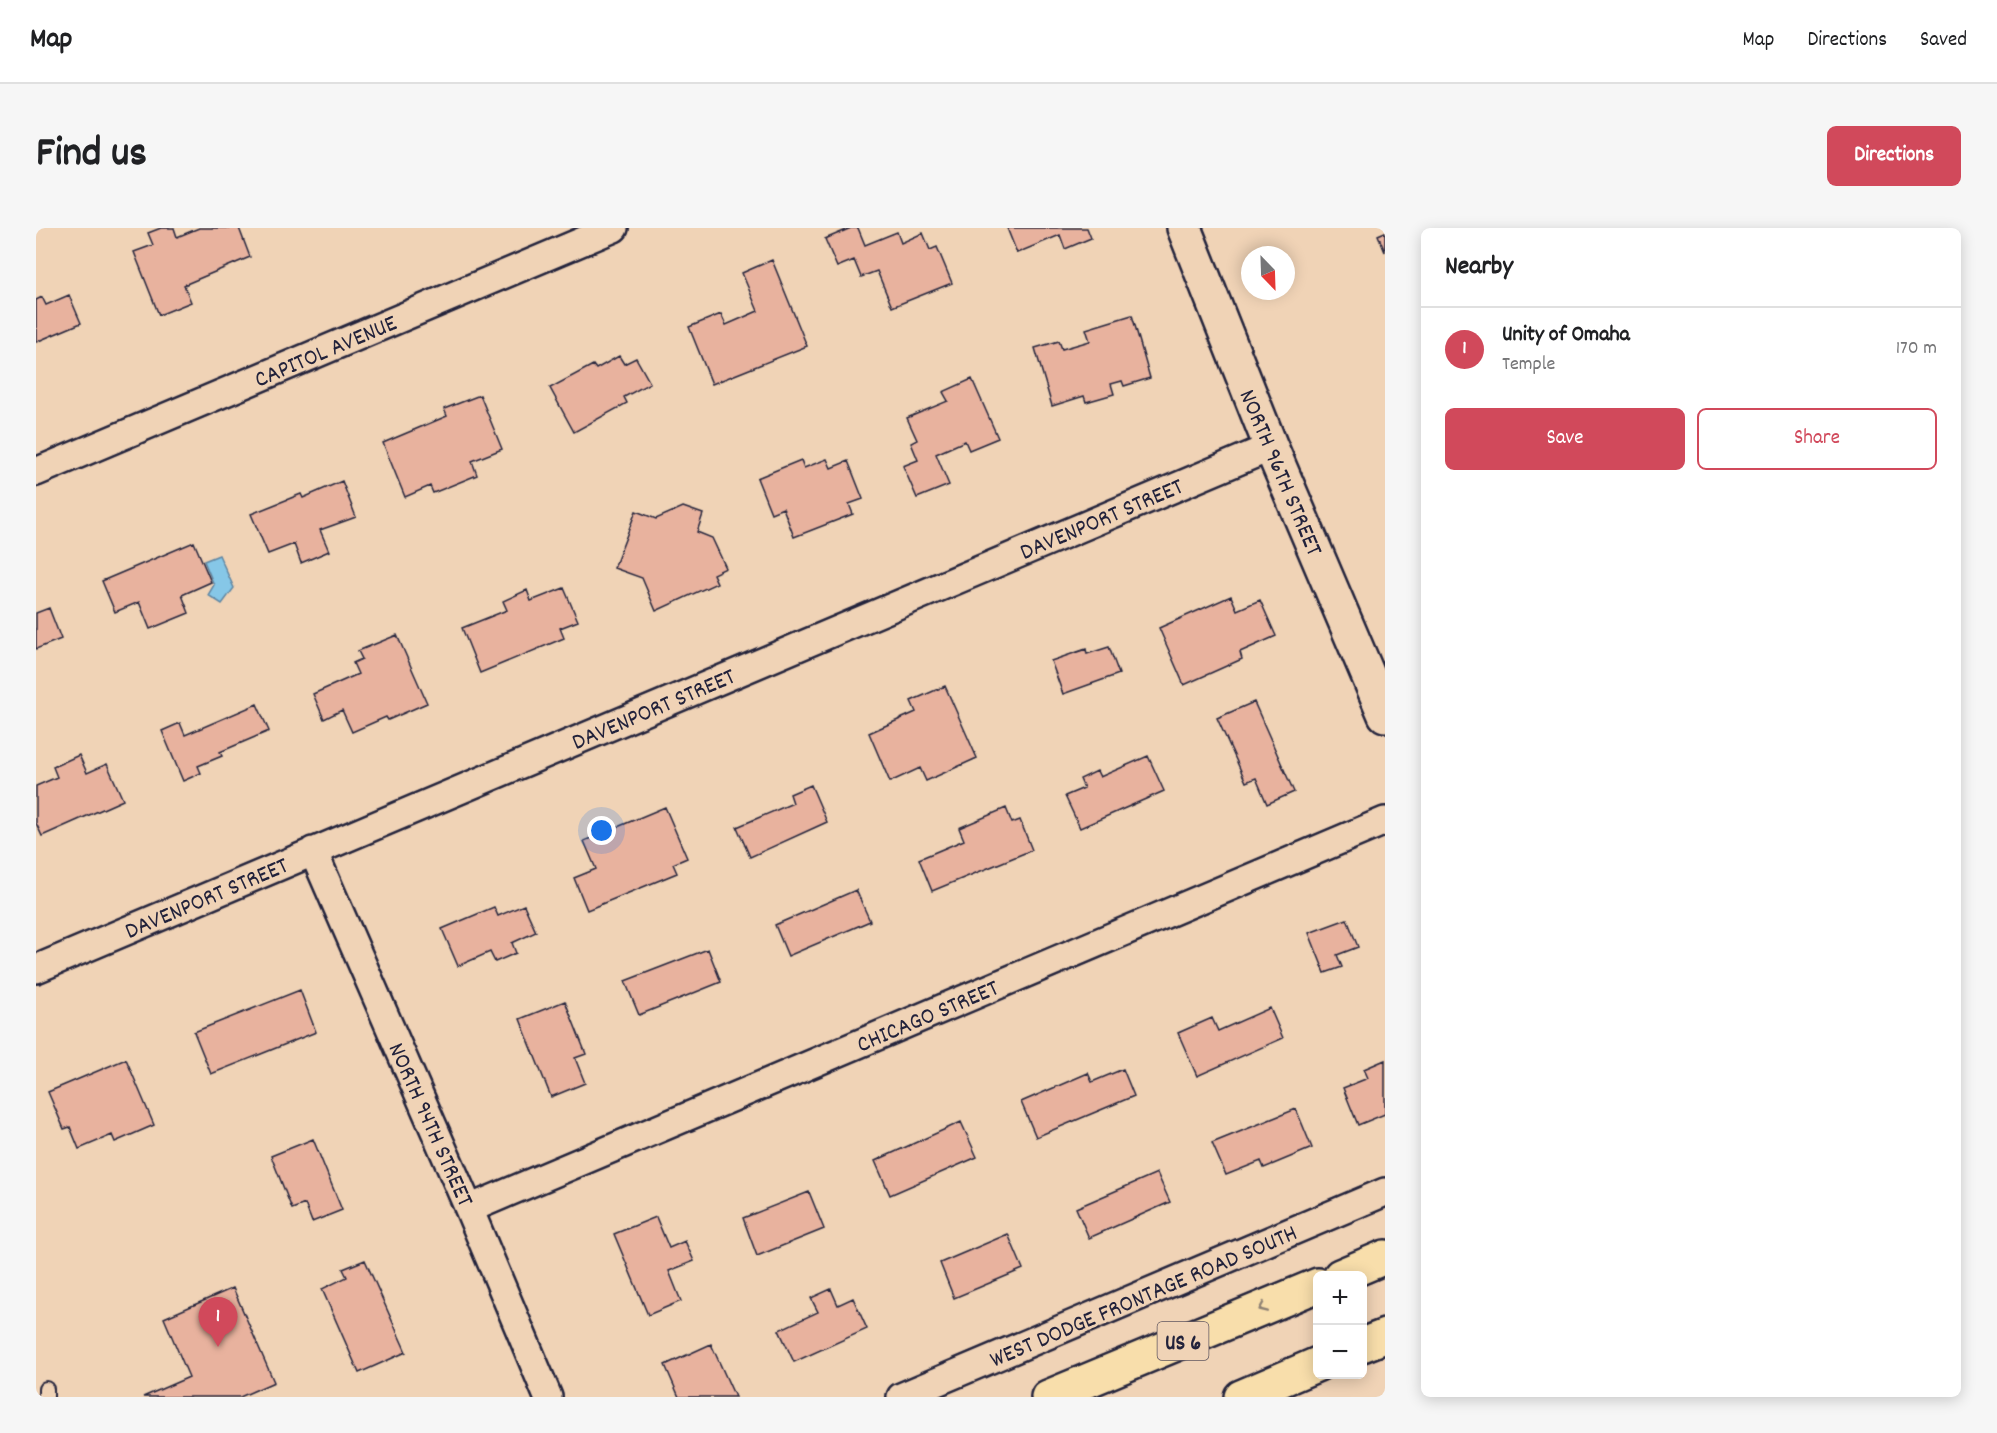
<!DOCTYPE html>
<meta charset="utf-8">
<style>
body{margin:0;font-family:Dekko,sans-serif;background:#f6f6f6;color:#202124}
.controls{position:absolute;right:18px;bottom:18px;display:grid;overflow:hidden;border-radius:9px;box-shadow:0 3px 15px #0003}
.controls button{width:54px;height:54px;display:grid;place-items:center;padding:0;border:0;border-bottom:2px solid #e0e0e0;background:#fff;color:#202124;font:30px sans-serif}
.compass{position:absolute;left:1205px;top:18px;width:54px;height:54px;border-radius:50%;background:#fff;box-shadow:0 3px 15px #0003;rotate:157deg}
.you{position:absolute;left:566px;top:603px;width:21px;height:21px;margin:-15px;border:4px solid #fff;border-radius:50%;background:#1a73e8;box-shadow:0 0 0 9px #1a73e833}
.badge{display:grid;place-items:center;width:39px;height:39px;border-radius:50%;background:#d1495b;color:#fff;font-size:20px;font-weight:700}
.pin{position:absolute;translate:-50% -50px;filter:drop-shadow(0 2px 3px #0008)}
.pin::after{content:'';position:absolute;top:32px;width:21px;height:18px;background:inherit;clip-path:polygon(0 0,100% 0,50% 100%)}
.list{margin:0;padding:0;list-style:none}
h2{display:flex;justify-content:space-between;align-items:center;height:78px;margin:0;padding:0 24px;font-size:26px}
h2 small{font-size:20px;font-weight:400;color:#757577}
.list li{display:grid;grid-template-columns:39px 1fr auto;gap:18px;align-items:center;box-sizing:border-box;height:84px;padding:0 24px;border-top:2px solid #e0e0e0}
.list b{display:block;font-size:22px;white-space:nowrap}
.list p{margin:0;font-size:20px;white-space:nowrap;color:#757577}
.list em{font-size:20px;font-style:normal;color:#757577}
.actions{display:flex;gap:12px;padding:18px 24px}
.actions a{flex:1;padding:14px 0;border:2px solid #d1495b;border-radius:9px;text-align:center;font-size:21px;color:#d1495b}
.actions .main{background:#d1495b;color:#fff}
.map{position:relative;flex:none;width:1349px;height:1169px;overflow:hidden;border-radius:9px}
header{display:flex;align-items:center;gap:36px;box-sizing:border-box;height:84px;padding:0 30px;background:#fff;border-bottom:2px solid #e0e0e0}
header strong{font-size:28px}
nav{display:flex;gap:33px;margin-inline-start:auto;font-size:21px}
.intro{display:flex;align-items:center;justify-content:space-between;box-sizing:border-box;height:144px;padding:0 36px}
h1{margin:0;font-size:42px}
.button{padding:15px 27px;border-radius:9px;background:#d1495b;color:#fff;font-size:21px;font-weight:700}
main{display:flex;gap:36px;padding:0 36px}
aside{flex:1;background:#fff;border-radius:9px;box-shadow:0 3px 15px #0003}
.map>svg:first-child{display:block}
</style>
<header>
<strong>Map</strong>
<nav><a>Map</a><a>Directions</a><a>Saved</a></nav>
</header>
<div class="intro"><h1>Find us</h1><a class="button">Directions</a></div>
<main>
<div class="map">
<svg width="1349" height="1169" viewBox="0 0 1349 1169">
<rect width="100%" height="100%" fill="#f0d3b6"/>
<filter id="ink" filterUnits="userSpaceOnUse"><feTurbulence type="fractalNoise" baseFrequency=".0167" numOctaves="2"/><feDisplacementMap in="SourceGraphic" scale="12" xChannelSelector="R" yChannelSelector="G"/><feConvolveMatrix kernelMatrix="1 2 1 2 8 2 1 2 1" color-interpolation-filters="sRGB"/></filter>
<g filter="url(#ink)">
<path fill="#86c7e7" stroke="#5e85a2" stroke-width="1.5" d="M183 327 198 360 186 376 172 367 178 357 168 333Z"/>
<path fill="#e8b29e" stroke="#22223b" stroke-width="1.5" d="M125 0H138L141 9 163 0H203L214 29 148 57 155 74 123 87 98 24 117 17 112 5Z
M815 0H822L829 17 861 4 865 15 887 5 894 22 901 19 916 55 856 79 841 43 825 49 818 32 801 39 789 11Z
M971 0H1051L1055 10 1029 21 1024 7 981 25Z
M1349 4V24L1342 7Z
M736 32 771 118 676 156 653 99 685 86 690 97 722 83 706 45Z
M33 67 45 95 0 114V72L6 69 10 77Z
M1096 87 1114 150 1088 158 1086 153 1075 156 1078 166 1050 174 1048 168 1016 178 999 120 1023 113 1026 121 1054 113 1050 101Z
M583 128 588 136 600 130 614 155 588 169 591 175 538 204 514 160 557 137 560 141Z
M936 151 962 210 933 222 929 213 900 226 913 257 881 270 867 238 882 232 875 215 881 212 871 190 912 173 907 164Z
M444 167 466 221 436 233 441 247 397 265 394 258 369 269 347 215 411 188 408 181Z
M791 231 795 240 812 233 827 271 813 276 817 286 758 309 747 280 735 285 721 250 765 232 768 240Z
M306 253 320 289 284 302 293 323 265 335 258 316 232 326 215 286 265 266 267 270Z
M647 279 667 286 661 304 676 310 690 340 677 346 681 355 620 383 606 350 578 340 600 283 620 291Z
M158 314 175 354 146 367 153 385 114 401 103 374 79 384 66 353Z
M528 360 542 393 524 400 528 410 444 445 426 400 471 382 467 373 491 362 495 373Z
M1195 368 1201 382 1224 372 1240 408 1204 424 1206 431 1148 457 1123 400Z
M13 380 25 411 0 421V385Z
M361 407 391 475 352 492 350 489 316 504 306 482 288 491 277 466 322 446 317 435 326 431 322 423Z
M1073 419 1083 446 1027 466 1015 433 1050 421 1051 426Z
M909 458 941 530 890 553 884 540 854 554 833 505 880 484 875 473Z
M1218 474 1258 564 1231 576 1220 550 1210 554 1181 490Z
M221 476 233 503 184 524 186 528 162 538 165 545 147 553 126 503 144 495 149 507Z
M43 527 51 545 71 536 87 572 6 608 0 595V558L21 549 17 539Z
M1112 528 1128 563 1044 600 1029 568 1048 560 1044 551 1061 543 1064 549Z
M775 557 791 594 714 629 701 599 757 575 754 566Z
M629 579 651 630 637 636 641 645 551 682 538 650 560 641 548 613Z
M970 580 976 595 984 592 996 622 896 663 883 631 928 612 923 600Z
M820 662 834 693 752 728 739 697Z
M488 677 500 704 476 715 480 725 459 734 454 724 422 738 406 701 458 679 462 688Z
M1311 691 1322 719 1301 727 1306 739 1289 745 1273 705Z
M672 721 685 754 603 787 589 753Z
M264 762 280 804 175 846 158 804Z
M529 773 550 826 539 830 549 855 515 869 484 791Z
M1234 780 1247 810 1161 848 1142 805 1176 790 1182 803Z
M90 831 118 897 79 914 76 907 43 921 34 899 28 901 12 864Z
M1349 832V886L1322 897 1307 860 1332 850 1328 841Z
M1087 841 1098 868 1000 909 985 874 1052 845 1056 854Z
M1260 881 1276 920 1228 940 1225 933 1190 947 1176 915Z
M925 894 941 929 854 967 839 933Z
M277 911 306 982 276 994 269 976 256 981 235 928Z
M1121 945 1134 974 1053 1010 1040 980Z
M773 964 788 1001 721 1028 707 990Z
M620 989 633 1020 649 1013 658 1033 633 1043 645 1073 612 1087 578 1006Z
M972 1006 987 1041 918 1070 904 1035Z
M329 1032 370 1124 323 1145 286 1061 311 1049 307 1041Z
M197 1060 238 1154 204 1169H107L153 1149 128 1090Z
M795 1061 802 1077 817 1070 831 1101 758 1134 743 1102 782 1084 775 1070Z
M675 1116 699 1169H643L629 1137Z"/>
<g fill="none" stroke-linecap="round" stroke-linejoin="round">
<g stroke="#22223b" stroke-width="18">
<path id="lane" d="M10 1169V1161"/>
</g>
<g stroke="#22223b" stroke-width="32">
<path id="street" d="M0 244 578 0
M277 623 433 981 512 1169
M0 741 1235 219
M433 981 1349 593
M865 1169 1349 964"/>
</g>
<g stroke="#22223b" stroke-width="38">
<path id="secondary" d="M1148 0 1235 219 1349 487"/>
</g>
<g stroke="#22223b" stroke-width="38">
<path id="highway" d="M1304 1048 1349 1029
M1326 1117 1349 1108
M1012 1169 1282 1057
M1205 1169 1282 1136"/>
</g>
<use href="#lane" stroke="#f0d3b6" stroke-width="14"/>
<use href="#street" stroke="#f0d3b6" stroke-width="27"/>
<use href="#secondary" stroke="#f0d3b6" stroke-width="33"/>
<use href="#highway" stroke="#f8deab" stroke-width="33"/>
</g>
<defs><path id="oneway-chevron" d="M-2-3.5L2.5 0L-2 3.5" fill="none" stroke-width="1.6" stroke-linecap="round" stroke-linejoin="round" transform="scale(1.5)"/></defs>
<use stroke="#8d8073" href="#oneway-chevron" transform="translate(1227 1080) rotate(157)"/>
</g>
<g text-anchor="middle" stroke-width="5" stroke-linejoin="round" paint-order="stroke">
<rect fill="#f0d3b6" stroke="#605760" stroke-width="1.5" x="1121.5" y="1094" width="51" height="38" rx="4.5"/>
<g font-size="22" font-weight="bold" fill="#22223b">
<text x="1147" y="1121">US 6</text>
</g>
<g font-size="24" fill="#22223b" stroke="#f0d3b6">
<text transform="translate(289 122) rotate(-23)" y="8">CAPITOL AVENUE</text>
<text transform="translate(1246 244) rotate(67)" y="8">NORTH 96TH STREET</text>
<text transform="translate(1065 290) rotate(-23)" y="8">DAVENPORT STREET</text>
<text transform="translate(617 480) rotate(-23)" y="8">DAVENPORT STREET</text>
<text transform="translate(170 669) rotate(-23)" y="8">DAVENPORT STREET</text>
<text transform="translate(891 787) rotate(-23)" y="8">CHICAGO STREET</text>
<text transform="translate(396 896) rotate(66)" y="8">NORTH 94TH STREET</text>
<text transform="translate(1107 1067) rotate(-23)" y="8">WEST DODGE FRONTAGE ROAD SOUTH</text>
</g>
</g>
</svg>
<div class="controls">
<button>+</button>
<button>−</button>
</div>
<svg class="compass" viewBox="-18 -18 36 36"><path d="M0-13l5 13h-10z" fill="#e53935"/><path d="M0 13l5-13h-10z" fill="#757577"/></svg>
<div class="you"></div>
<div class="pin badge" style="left:182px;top:1119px">1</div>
</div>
<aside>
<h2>Nearby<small></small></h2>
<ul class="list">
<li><span class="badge">1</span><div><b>Unity of Omaha</b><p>Temple</p></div><em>170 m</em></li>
</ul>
<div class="actions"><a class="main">Save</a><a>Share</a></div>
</aside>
</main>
